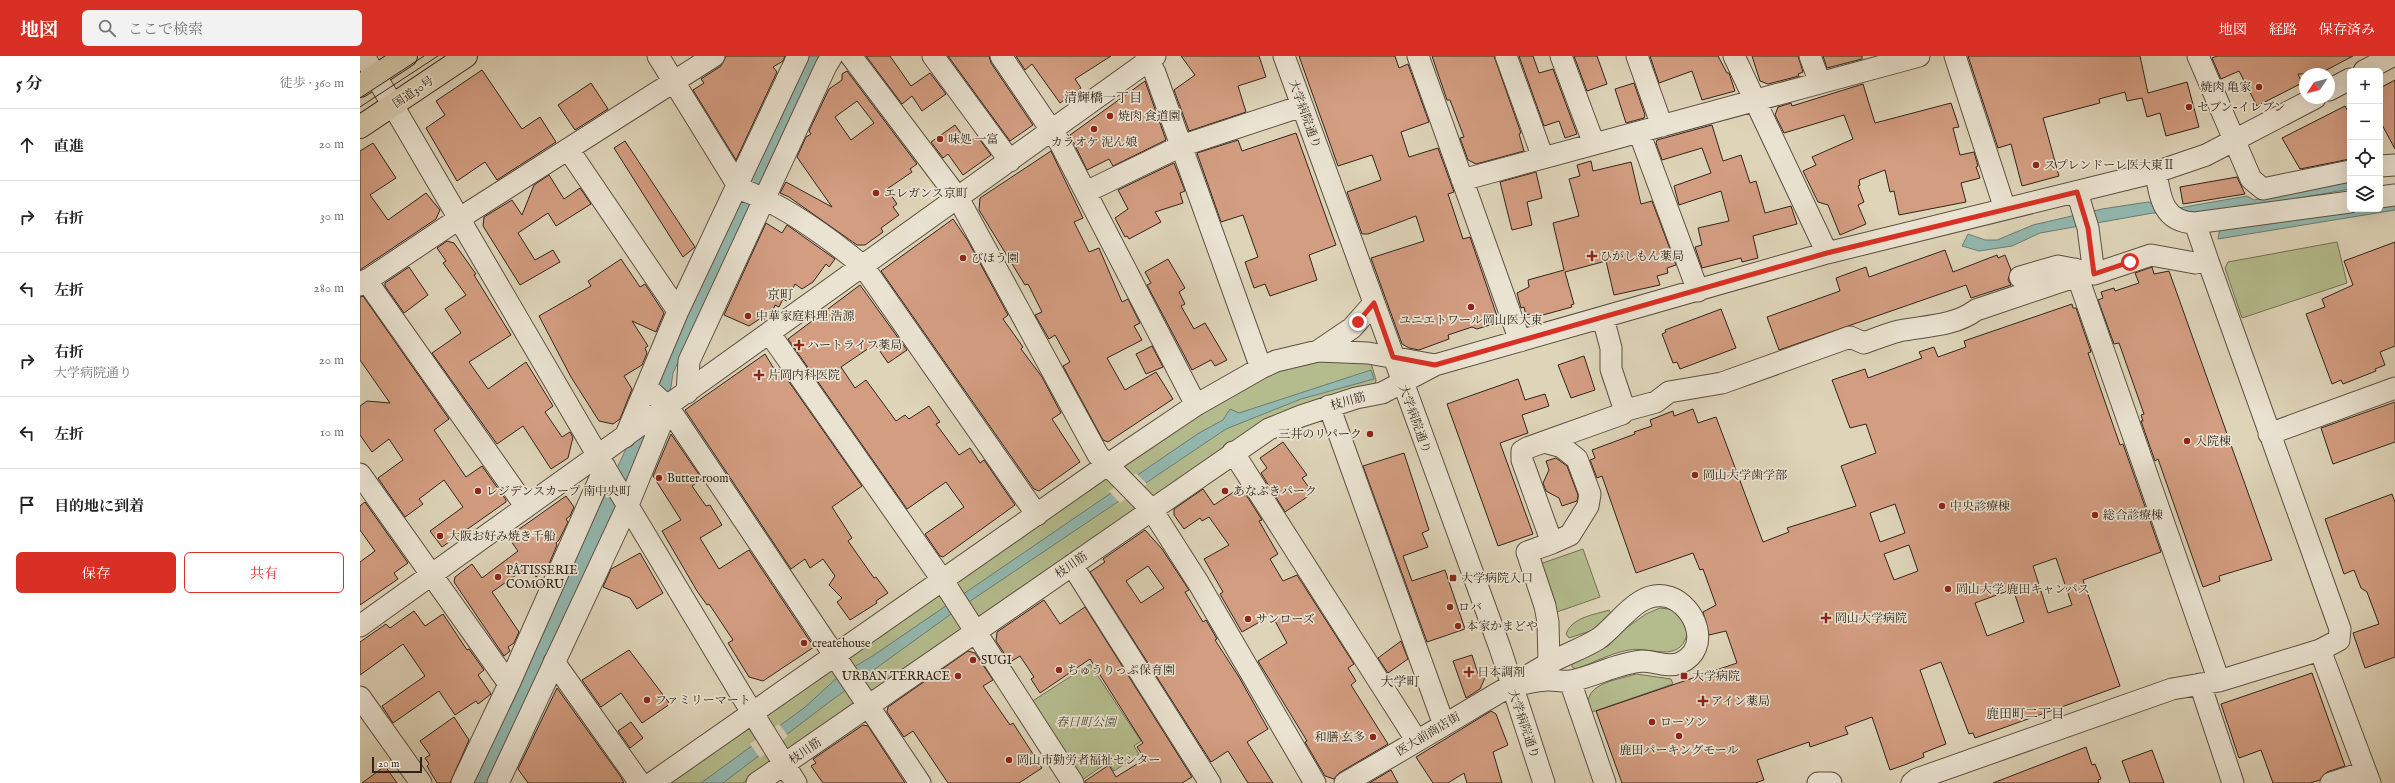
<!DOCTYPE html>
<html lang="ja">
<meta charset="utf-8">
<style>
body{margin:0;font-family:"IM FELL English","Noto Serif JP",serif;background:#f2f2f2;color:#222}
.controls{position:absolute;right:12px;top:12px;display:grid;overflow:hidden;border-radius:6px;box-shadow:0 4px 16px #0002}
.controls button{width:36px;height:36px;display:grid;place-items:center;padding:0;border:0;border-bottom:1px solid #e0e0e0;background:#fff;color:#222;font:20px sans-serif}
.compass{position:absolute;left:1939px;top:12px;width:36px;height:36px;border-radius:50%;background:#fff;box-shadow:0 4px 16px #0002;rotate:235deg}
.scale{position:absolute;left:12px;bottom:10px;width:50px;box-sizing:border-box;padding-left:4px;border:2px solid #32241b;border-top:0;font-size:11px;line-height:14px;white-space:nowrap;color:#32241b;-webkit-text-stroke:3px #eae3d1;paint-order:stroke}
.stop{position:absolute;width:12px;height:12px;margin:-9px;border:3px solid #d93025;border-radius:50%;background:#fff}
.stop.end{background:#d93025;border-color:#fff;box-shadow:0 1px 4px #0008}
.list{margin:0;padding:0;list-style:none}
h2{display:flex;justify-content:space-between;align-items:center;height:52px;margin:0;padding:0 16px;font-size:17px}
h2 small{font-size:13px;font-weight:400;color:#767676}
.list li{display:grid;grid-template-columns:26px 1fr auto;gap:12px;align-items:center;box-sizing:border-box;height:72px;padding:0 16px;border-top:1px solid #e0e0e0}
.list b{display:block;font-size:15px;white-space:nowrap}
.list p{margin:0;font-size:13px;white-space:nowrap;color:#767676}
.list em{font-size:13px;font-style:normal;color:#767676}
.actions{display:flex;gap:8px;padding:12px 16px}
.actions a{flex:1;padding:9px 0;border:1px solid #d93025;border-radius:6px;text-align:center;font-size:14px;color:#d93025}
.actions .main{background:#d93025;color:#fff}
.icon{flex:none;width:22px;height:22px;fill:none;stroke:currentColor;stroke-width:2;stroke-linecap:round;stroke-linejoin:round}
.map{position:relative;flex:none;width:2035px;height:727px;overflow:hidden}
header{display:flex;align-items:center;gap:24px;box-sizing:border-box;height:56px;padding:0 20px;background:#d93025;color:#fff}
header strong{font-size:19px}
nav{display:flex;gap:22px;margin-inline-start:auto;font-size:14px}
.search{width:280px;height:36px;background:#f2f2f2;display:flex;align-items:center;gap:10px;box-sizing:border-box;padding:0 14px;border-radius:6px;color:#767676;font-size:15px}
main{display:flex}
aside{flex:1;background:#fff}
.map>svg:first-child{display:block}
</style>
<header>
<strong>地図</strong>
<div class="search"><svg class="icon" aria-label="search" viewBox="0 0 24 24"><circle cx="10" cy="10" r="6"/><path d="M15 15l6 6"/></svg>ここで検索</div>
<nav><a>地図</a><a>経路</a><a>保存済み</a></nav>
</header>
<main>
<aside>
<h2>5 分<small>徒歩 · 360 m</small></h2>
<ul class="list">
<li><svg class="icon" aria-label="ahead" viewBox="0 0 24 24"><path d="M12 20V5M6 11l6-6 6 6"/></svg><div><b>直進</b></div><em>20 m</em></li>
<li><svg class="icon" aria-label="right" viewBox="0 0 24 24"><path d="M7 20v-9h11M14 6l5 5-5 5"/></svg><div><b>右折</b></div><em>30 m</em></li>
<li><svg class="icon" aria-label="left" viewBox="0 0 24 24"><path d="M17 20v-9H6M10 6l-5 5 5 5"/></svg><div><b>左折</b></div><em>280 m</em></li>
<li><svg class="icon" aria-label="right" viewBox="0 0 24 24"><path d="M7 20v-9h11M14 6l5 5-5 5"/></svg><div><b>右折</b><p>大学病院通り</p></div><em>20 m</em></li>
<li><svg class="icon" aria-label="left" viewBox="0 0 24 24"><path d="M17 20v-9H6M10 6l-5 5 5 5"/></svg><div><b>左折</b></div><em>10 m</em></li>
<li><svg class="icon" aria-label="arrive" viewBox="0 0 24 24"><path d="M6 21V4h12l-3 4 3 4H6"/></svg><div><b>目的地に到着</b></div></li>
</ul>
<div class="actions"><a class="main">保存</a><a>共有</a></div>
</aside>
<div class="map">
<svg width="2035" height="727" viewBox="0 0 2035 727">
<rect width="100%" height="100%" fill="#ded4b8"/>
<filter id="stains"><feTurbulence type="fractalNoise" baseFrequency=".005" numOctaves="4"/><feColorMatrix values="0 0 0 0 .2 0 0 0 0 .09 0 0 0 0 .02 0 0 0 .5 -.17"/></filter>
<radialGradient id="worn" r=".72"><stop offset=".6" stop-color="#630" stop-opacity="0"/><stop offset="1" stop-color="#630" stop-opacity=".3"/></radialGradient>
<path fill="#b4bc8d" stroke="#737054" d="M1977 186 1987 227 1882 262 1865 212 1868 206Z
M949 304 1011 307 1016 324 1015 328 975 340 383 727H305L841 356 926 310Z
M1223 493 1240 541 1194 557 1177 509Z
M1300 552 1318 554C1325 565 1331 571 1325 584 1315 606 1287 590 1269 594 1251 597 1233 607 1216 613L1212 611V604L1248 590 1262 575 1286 558Z
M1249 554 1252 558 1236 573 1209 582 1206 578C1212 561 1234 559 1249 554Z
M730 608 781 685 774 690 779 698 754 715 748 706 722 724 671 646Z
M1276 618 1311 623 1313 628 1229 657C1221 627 1254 625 1276 618Z"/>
<path fill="#93b8b0" stroke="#6c7d74" d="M447 0H462L313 317 311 331 259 450 128 727H112Z
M1990 124V133L1845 159 1793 157 1680 177 1652 190 1619 195 1602 190 1608 178 1625 184H1637L1673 169 1742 153 1788 146 1819 152 1887 140 1894 144Z
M2035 144V154L1858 183 1860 172 1990 153H2020V146Z
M1011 314 1014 323 941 343 866 373 591 558 468 647 363 727H341L444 652 479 620 514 599 839 377 863 364 870 353 879 357Z"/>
<path fill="#ded4b8" d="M776 417 787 428 760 447 749 435Z
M419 668 428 680 400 702 390 688Z"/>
<path fill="#d39d81" stroke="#32241b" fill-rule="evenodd" d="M366 0H425L423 5 413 11 417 16 376 104 333 34 344 27 341 23 361 10Z
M506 0H530L551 30 570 17 586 38 562 55 552 40 542 48Z
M588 0H629L631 7 673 69 650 85Z
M656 0H751L715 23 721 32 700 47 672 8 665 14Z
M821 0H899L906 21 878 30 886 56 829 75 814 34 835 19Z
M939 0H1035L1039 12 1048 8 1069 66 1041 76 1049 101 1078 92 1094 136 1088 138 1103 183 1110 181 1138 263 1135 264 1136 267 1117 273 1112 271 1088 279 1089 283 1059 294 1049 292 1042 288 1011 202 1064 185 1056 160 1008 178H1002L987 136 1021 124 1012 99 978 110Z
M1072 0H1134L1161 77 1159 78 1164 95 1116 108 1108 104 1100 82 1104 81 1090 44H1087Z
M1159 0H1173L1179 17 1193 13 1217 78 1205 82 1199 65 1184 70Z
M1214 0H1237L1247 28 1227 35Z
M1290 0H1358L1367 17H1369L1375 35 1342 44 1332 15 1299 27Z
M1392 0H1438L1443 16 1438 18 1439 20 1408 28 1400 25Z
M1463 0H1502V3L1467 12Z
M1608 0H1780L1788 37 1827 26 1839 71 1806 80 1800 57 1787 61 1782 42 1767 45 1765 36 1739 43 1740 47 1683 62 1699 120 1662 130 1651 88 1638 92Z
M1857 0H1993L1959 18H1938L1942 27 1897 50 1879 15 1861 23 1852 2Z
M122 14 162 73 180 61 196 86 137 124 125 106 97 125 66 72 85 59 76 45Z
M487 15 557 108 550 113 552 116 527 133 537 148 533 151 539 159 521 172 523 176 505 189H497L429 141 420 137 426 126 472 151 437 101 446 81 451 78 449 75 469 33 482 24V18ZM497 45 514 67 491 84 475 61Z
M2035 24V93L2020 65V32Z
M785 25 806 84 753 110 749 103 727 114 710 79Z
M231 27 248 53 215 74 198 49Z
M1274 27 1285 59 1284 62 1266 67 1255 33Z
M1503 28 1515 67 1591 47 1599 71 1593 72 1600 99 1614 96 1618 110 1616 111 1620 122 1601 127 1606 146 1539 159 1534 135 1530 136 1525 114 1499 124 1500 129 1498 130 1504 146 1498 149 1506 168 1480 179 1468 149 1458 146 1443 115 1456 109 1452 101 1493 83 1484 59 1424 77 1415 59 1418 51 1431 47 1432 50Z
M1985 50 1990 59V103L1940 113 1922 82Z
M595 69 608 87 617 80 631 99 603 119 588 98 583 102 571 86Z
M1352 69 1363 105 1381 99 1390 127 1396 125 1405 157 1431 150 1437 168 1393 180 1398 202 1382 206 1381 202 1342 212 1335 191 1342 189 1338 172 1369 165 1361 135 1319 149 1314 130 1351 117 1342 92 1302 104 1296 87 1297 84Z
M936 77 976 189 949 199 957 224 910 240 905 228 894 232 885 206 898 201 883 159 861 166 837 97 878 84 882 95Z
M265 85 335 191 323 201 254 92Z
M13 87 36 122 10 139 28 164 66 137 80 154 76 163 0 214V95Z
M691 95 723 162 714 166 729 196 739 192 762 246 768 243 780 267 774 270 782 284 747 302 765 334 796 316 813 343 748 386 743 384 703 310 710 306 695 279 689 283 675 259 682 256 668 228 665 229 619 154 620 142Z
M1231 105 1233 115 1271 106 1281 148 1292 145 1316 209 1307 212 1308 217 1297 220 1300 229 1254 239 1246 205 1205 216 1214 248 1211 249 1212 251 1172 262 1170 258 1166 259 1164 251 1161 252 1157 237 1169 231 1168 224 1204 214 1193 167 1219 160 1209 123 1220 120 1217 109Z
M814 107 825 135 820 137 823 147 795 156 801 166 769 183 767 180 765 181 755 162 768 153 758 134Z
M1176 116 1182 142 1167 146 1172 169 1152 174 1140 126Z
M189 119 204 143 220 132 231 148 196 170 188 157 158 177 175 204 193 194 200 206 160 229 123 170 124 161 152 144 162 159 174 129Z
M1877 121 1885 138 1823 148 1820 131Z
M593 163 608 185 648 259 643 263 663 291 661 293 682 321 701 357 692 363 720 406 679 435 674 433 521 215Z
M406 167 422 177 427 169 475 203 469 211 466 208 453 226 442 233 435 228 427 245 423 243 419 251 415 249 413 254 410 253 405 263 401 262 389 270 364 259Z
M87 185 94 187 116 218 114 219 151 279 109 306 128 333 166 306 193 350 185 356 202 381 210 376 213 381 208 402 191 413 163 370 137 388 72 297 101 277 85 253 106 239 83 207 86 205 77 192Z
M2035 186V290L2020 296 2025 309 2015 313 2016 315 1983 328 1981 324 1972 328 1946 258 1965 251 1962 243 1993 229 1984 205Z
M1585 194 1593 216 1637 199 1638 202 1645 199 1651 214 1648 224 1651 229 1611 242 1606 229 1419 294 1407 261 1480 235 1476 222 1506 211 1509 221Z
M261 203 280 231 285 228 304 257 296 276 272 265 288 290 285 292 287 297 282 309 264 320 272 333 260 363 253 368 239 365 211 321 179 260 231 230 228 225Z
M808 203 825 232 819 236 825 248 821 250 834 273 845 267 867 304 855 310 851 304 832 314 787 229 791 227 785 216Z
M49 211 68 239 44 257 25 230V227Z
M1792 211 1794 218 1809 215 1912 504 1859 520 1860 525 1843 531 1798 403 1795 405 1781 365H1783L1781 359 1784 358 1759 287 1754 288 1738 244 1743 242 1741 236 1754 232 1755 235 1779 227 1775 217Z
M500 229 547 294 528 307 515 288 481 311 495 332 506 324 536 365 545 359 549 363 569 350 580 366 576 368 599 399 610 392 620 407 624 404 655 449 583 501 580 500 565 478 604 451 586 426 547 453 428 283Z
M3 240 89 363 74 374 106 421 122 410 146 444V446L82 491 70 475 103 451 84 424 59 443 63 448 45 461 18 422 43 404 29 383 12 396 0 379V350L7 345 30 347 0 304V241Z
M1712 248 1713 252H1716L1731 296 1728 297 1760 389 1763 388 1801 496 1723 524 1760 630 1615 682 1613 677 1609 678 1581 606 1560 614 1586 688 1563 697 1564 701 1547 708 1530 714 1512 661 1485 671 1488 678 1450 691 1449 686 1397 704 1404 724 1395 727H1262L1236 655 1377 607 1366 575 1349 579 1343 556 1356 549 1343 513 1340 514 1333 497 1276 517 1242 420 1237 422 1230 404 1235 402 1232 394 1275 378 1274 376 1292 370 1290 364 1313 355 1314 360 1333 353 1338 367 1356 361 1403 486 1429 476 1427 472 1496 450 1481 410 1516 397 1506 368 1490 372 1472 324 1505 313 1508 322 1562 302 1559 296 1574 291 1578 301 1606 291 1604 285ZM1535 448 1545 477 1520 486 1510 457ZM1549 489 1558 515 1534 524 1524 498ZM1696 502 1712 549 1688 557 1673 510ZM1653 533 1664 566 1627 580 1615 547Z
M1361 253 1376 292 1320 313 1317 306 1313 307 1302 278 1306 276 1305 274Z
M792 290 803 311 786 318 776 298Z
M405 298 416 316 420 313 502 430 472 451 492 482 488 485 514 522 516 521 528 537 516 545 517 547 490 564 477 546 482 542 469 529 475 520 463 503 450 512 445 503 431 513 325 354Z
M1224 300 1235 334 1211 342 1198 309Z
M1158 323 1165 344 1185 338 1189 350 1162 359 1168 377 1140 387 1173 478 1138 490 1087 348Z
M2035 346V386L1973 408 1961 372Z
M311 378 342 423 332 430 346 450 350 449 362 469 340 482 359 513 389 494 454 591 403 625 389 621 368 587 373 584 349 548 347 549 337 535 302 475 321 464 293 420Z
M923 386 947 419 942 422 953 437 925 456 901 417 907 412 900 402Z
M1044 397 1069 474 1062 477 1068 491 1043 500 1052 525 1085 514 1105 573 1067 586 1003 410Z
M1196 402 1207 410 1218 439 1217 445 1202 450 1199 442 1186 435 1183 427 1189 414 1186 405Z
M881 431 902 464 899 465 918 498 910 503 923 525 937 519 994 608 988 612 996 625 991 629 1028 688 979 717 974 723 965 720 945 686 947 685 898 605 927 587 915 565 910 560 882 576 860 538 863 536 844 503 869 489 849 461 842 465 840 462 824 473 814 459V453L843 433 854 449Z
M2032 438 2035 446V601L2005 612 1993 577 2019 568 2007 536 2001 532 1994 514 1984 518 1965 463Z
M206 440 214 451 210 460 206 463 208 466 199 484 196 487 197 489 187 513 176 521 169 510 132 536 159 576 154 587 148 591 150 595 144 600 94 526 95 521 112 508 122 522 158 495 148 481Z
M5 446 48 507 34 517 38 523 0 549V506L15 495 0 474V450Z
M785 474 802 493 829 534 825 536 843 566 846 564 857 583 855 584 879 621 908 673 887 686 913 727H888L868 695 851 706 730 516 745 506 743 503ZM788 510 804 532 781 547 766 525Z
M280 497 303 537 277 553 270 542 243 531 251 513Z
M684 544 700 568 725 551 832 721 822 727H725V725L749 709 756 721 785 703 777 691 783 687 730 603 680 637 671 623 674 621 660 600 650 606 636 585 637 576Z
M54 555 65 570 83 558 107 594 109 593 124 614 118 619 131 638 118 648 116 645 95 659 79 635 33 667 22 650 65 620 43 588 0 619V586L26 568 30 572Z
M1041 585 1048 603 1028 617 1018 602Z
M269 594 310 648 282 667 261 637 241 651 222 624Z
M608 595 615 597 633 624 623 630 650 669 653 667 682 712 659 727H588L553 675 544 681 527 656 528 651Z
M1112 599 1118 618 1128 615 1120 633 1106 642 1093 605Z
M1952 617 1985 710 1967 716 1960 724 1950 727H1913L1901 694 1879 702 1861 648Z
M197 632 261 721 264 727H168L158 713Z
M1131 655 1136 658 1148 689 1133 696 1142 727H1107L1104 717 1088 727H1073L1056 701Z
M94 661 109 684 90 727H77L67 710 69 708 65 702 70 699 60 685Z
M271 666 283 682 270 692 258 675Z
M503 669 508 670 545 727H463L451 710 456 707 453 703Z
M1726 691 1732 709 1735 708 1741 723 1738 724 1739 727H1633Z
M1792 694 1804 727H1770L1762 705Z
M25 710 37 727H2Z
M1031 714 1038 727H1009L1016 723Z"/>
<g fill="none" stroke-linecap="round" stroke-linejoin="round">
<g stroke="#5d5042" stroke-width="23">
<path id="minor" d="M4 0 238 400 382 640 436 727
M298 0 380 133C423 148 468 181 503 210L677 459
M491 0 598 142 738 399 792 454 839 528 955 727
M573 0 650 105
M641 0 700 87 836 349
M786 0 795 17 901 312
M924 0 1140 592 1184 727
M1058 0 1160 285
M1146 0 1183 102
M1201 0 1234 88
M1277 0 1302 70
M1374 0 1467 197
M1450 0 1460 27
M1595 0 1645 153
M1838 0 1891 123 1903 133 1990 115
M2004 15 2032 0
M1969 34 1990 23
M1279 76 1338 235
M208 93 318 255 265 381
M2020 110 2035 109
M1796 116C1800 142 1803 166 1835 167L1990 146
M1102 124 1559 0
M726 136 821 90 942 50
M2020 141 2035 139
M1835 167 1848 205
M1715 213 1859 625
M1660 221 1698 210 1728 216
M6 224 166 451
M0 229 100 162 354 0
M318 255 438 0
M410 278 583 525 713 727
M958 295 992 272 1014 247
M286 331 308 351 560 727
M327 337 329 305 466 10 472 0
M969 350 1084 669
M1263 355 1296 346 1309 336 1362 327 1490 281 1504 287C1515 283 1527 278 1539 275 1565 270 1595 270 1616 254L1717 220
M1909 378 2035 332
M1184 386 1202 391 1217 403 1230 438 1228 450 1210 479 1192 487
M873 396 1057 685
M0 418 149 628 102 727
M712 509 850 727
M0 570 795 0
M1960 594 2010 727
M194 606 280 727
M1189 607 1188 566 1185 550 1167 496 1192 487 1162 404V395L1167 392 1262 358 1264 352 1251 313V292L1243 262
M1210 625 1245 727
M149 628 245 411
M1840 628 1873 727
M0 641 61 727
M138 727 268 449 308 351
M292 727 747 409 836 349 901 312 916 305 958 295 1008 297 1075 309
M397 727 909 373 941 360 996 342 1022 337 1075 309 1467 197 1796 116 1846 99 1955 42
M985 727C1053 688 1119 648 1186 609 1203 599 1222 593 1238 583 1259 569 1278 532 1309 541 1336 550 1352 593 1320 607 1308 612 1295 605 1282 605 1258 607 1235 620 1211 625 1204 626 1196 624 1189 624 1177 624 1164 628 1151 630
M1458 727H1471
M1552 727 1557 723 1812 633 1859 625 1960 594 1979 584 1980 573 1848 205 1835 207 1791 199 1734 218 1728 172 1717 136
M1971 727 2005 716"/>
</g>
<g stroke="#32241b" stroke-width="24">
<path id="highway" d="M0 30 46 0
M0 71 106 0"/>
</g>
<use href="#minor" stroke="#eae3d1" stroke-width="21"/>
<use href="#highway" stroke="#ded4b8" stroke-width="22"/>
<path stroke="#32241b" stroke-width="1" d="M0 42 64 0
M0 51 78 0"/>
</g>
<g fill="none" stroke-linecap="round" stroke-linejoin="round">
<path stroke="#d93025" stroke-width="5" d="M998 266 1014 247 1033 301 1075 309 1467 197 1717 136 1728 172 1734 218 1770 206"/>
</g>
<g fill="#8f2418" stroke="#eae3d1" stroke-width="1.5">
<circle cx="1899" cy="31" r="4"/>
<circle cx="1829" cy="51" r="4"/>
<circle cx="750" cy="60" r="4"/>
<circle cx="734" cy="73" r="4"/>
<circle cx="580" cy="83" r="4"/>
<circle cx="1676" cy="109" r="4"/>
<circle cx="516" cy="137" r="4"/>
<path d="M1230 194h4v4h4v4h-4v4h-4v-4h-4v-4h4z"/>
<circle cx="603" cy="202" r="4"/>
<circle cx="1111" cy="251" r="4"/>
<circle cx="388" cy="260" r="4"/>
<path d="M437 283h4v4h4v4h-4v4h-4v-4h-4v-4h4z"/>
<path d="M397 313h4v4h4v4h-4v4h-4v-4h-4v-4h4z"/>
<circle cx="1010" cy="378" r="4"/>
<circle cx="1827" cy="385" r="4"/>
<circle cx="1335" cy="419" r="4"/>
<circle cx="299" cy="422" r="4"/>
<circle cx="118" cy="435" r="4"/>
<circle cx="865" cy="435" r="4"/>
<circle cx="1582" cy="450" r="4"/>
<circle cx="1735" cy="459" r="4"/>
<circle cx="80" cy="480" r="4"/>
<circle cx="138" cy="521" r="4"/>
<rect x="1089" y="518" width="8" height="8" rx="2"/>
<circle cx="1588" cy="533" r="4"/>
<circle cx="1090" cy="551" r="4"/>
<path d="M1464 556h4v4h4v4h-4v4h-4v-4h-4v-4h4z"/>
<circle cx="888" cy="563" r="4"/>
<circle cx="1098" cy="570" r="4"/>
<circle cx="444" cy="587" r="4"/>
<circle cx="613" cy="604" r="4"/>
<circle cx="699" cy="614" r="4"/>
<path d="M1107 610h4v4h4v4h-4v4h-4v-4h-4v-4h4z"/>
<circle cx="598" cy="620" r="4"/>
<rect x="1320" y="616" width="8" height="8" rx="2"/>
<circle cx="287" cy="644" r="4"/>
<path d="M1341 639h4v4h4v4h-4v4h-4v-4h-4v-4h4z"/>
<circle cx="1292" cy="666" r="4"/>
<circle cx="1319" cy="680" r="4"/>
<circle cx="1013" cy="681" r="4"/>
<circle cx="649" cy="704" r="4"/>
</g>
<g text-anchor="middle" stroke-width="3.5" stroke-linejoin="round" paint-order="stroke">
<g font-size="12" fill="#32241b" stroke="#eae3d1" text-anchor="start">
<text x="1891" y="35" text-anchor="end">焼肉 亀家</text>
<text x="1837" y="55">セブン-イレブン</text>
<text x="758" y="64">焼肉 食道園</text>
<text x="588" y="87">味処 一富</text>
<text x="734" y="90" text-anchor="middle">カラオケ 泥ん娘</text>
<text x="1684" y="113">スプレンドーレ医大東Ⅱ</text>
<text x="524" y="141">エレガンス京町</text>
<text x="1240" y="204">ひがしもん薬局</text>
<text x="611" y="206">びほう園</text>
<text x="396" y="264">中華家庭料理 浩源</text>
<text x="1111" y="268" text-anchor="middle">ユニエトワール岡山医大東</text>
<text x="447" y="293">ハートライフ薬局</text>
<text x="408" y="323">片岡内科医院</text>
<text x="1002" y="382" text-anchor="end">三井のリパーク</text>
<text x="1835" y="389">入院棟</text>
<text x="1343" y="423">岡山大学歯学部</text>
<text x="307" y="426">Butter room</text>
<text x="126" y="439">レジデンスカープ 南中央町</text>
<text x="873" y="439">あなぶきパーク</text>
<text x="1590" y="454">中央診療棟</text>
<text x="1743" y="463">総合診療棟</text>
<text x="88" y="484">大阪お好み焼き千船</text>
<text x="146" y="518">PÂTISSERIE<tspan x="146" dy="14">COMORU</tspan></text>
<text x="1101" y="526">大学病院入口</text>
<text x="1596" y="537">岡山大学 鹿田キャンパス</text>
<text x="1098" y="555">ロバ</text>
<text x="1475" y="566">岡山大学病院</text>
<text x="896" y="567">サンローズ</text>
<text x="1106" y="574">本家かまどや</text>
<text x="452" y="591">createhouse</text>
<text x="621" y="608">SUGI</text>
<text x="707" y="618">ちゅうりっぷ保育園</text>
<text x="1117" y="620">日本調剤</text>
<text x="590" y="624" text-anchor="end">URBAN TERRACE</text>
<text x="1332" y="624">大学病院</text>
<text x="295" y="648">ファミリーマート</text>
<text x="1351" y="649">アイン薬局</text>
<text x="1300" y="670">ローソン</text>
<text x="1005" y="685" text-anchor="end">和膳 玄多</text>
<text x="1319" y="698" text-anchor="middle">鹿田パーキングモール</text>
<text x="657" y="708">岡山市勤労者福祉センター</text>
</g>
<g font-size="12" fill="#32241b" stroke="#eae3d1">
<text transform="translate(53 36) rotate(-34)" y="4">国道30号</text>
<text transform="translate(945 58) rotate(70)" y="4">大学病院通り</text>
<text transform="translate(988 345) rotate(-16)" y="4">枝川筋</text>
<text transform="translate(1055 363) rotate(70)" y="4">大学病院通り</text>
<text transform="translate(711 509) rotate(-35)" y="4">枝川筋</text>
<text transform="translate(1164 668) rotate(71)" y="4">大学病院通り</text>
<text transform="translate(1068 678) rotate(-31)" y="4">医大前商店街</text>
<text transform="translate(445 695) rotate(-35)" y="4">枝川筋</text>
</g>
<g font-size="12" font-style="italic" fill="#524a38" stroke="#eae3d1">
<text x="726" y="670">春日町公園</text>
</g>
<g font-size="13" fill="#32241b" stroke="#eae3d1">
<text x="743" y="46">清輝橋一丁目</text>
<text x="420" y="243">京町</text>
<text x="1040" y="630">大学町</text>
<text x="1665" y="662">鹿田町二丁目</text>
</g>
</g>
<rect width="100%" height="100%" filter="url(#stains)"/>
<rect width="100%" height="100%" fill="url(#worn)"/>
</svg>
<div class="controls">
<button>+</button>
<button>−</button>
<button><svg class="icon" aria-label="locate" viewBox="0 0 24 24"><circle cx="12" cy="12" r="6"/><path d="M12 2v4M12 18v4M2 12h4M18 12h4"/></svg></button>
<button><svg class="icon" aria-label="layers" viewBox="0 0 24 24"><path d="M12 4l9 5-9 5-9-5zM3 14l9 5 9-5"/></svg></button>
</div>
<svg class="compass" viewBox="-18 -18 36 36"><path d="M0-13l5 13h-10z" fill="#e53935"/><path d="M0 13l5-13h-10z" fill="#767676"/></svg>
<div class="scale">20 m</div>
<div class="stop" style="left:1770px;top:206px"></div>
<div class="stop end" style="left:998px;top:266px"></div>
</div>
</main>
